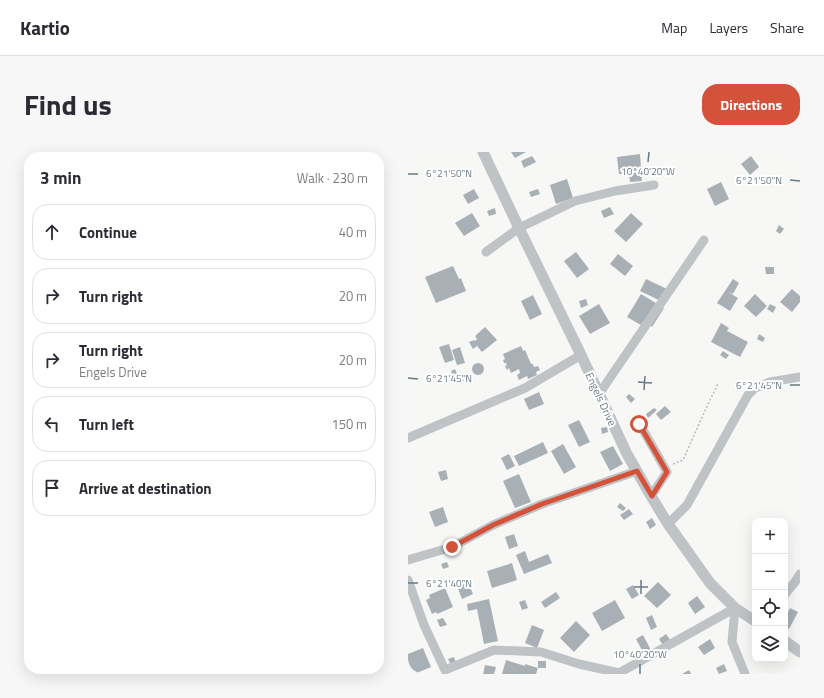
<!DOCTYPE html>
<meta charset="utf-8">
<style>
body{margin:0;font-family:"Titillium Web",sans-serif;background:#f7f7f7;color:#2b2b33}
.controls{position:absolute;right:12px;bottom:12px;display:grid;overflow:hidden;border-radius:8px;box-shadow:0 4px 16px #0002}
.controls button{width:36px;height:36px;display:grid;place-items:center;padding:0;border:0;border-bottom:1px solid #e1e1e2;background:#fff;color:#2b2b33;font:20px sans-serif}
.stop{position:absolute;width:12px;height:12px;margin:-9px;border:3px solid #d35239;border-radius:50%;background:#fff}
.stop.end{background:#d35239;border-color:#fff;box-shadow:0 1px 4px #0008}
.list{margin:0;padding:0;list-style:none}
h2{display:flex;justify-content:space-between;align-items:center;height:52px;margin:0;padding:0 16px;font-size:17px}
h2 small{font-size:13px;font-weight:400;color:#7c7c81}
.list li{display:grid;grid-template-columns:26px 1fr auto;gap:12px;align-items:center;box-sizing:border-box;height:56px;margin:0 8px 8px;padding:0 8px;border:1px solid #e1e1e2;border-radius:16px}
.list b{display:block;font-size:15px;white-space:nowrap}
.list p{margin:0;font-size:13px;white-space:nowrap;color:#7c7c81}
.list em{font-size:13px;font-style:normal;color:#7c7c81}
.icon{flex:none;width:22px;height:22px;fill:none;stroke:currentColor;stroke-width:2;stroke-linecap:round;stroke-linejoin:round}
.map{position:relative;flex:none;width:392px;height:522px;overflow:hidden;border-radius:16px}
header{display:flex;align-items:center;gap:24px;box-sizing:border-box;height:56px;padding:0 20px;background:#fff;border-bottom:1px solid #e1e1e2}
header strong{font-size:19px}
nav{display:flex;gap:22px;margin-inline-start:auto;font-size:14px}
.intro{display:flex;align-items:center;justify-content:space-between;box-sizing:border-box;height:96px;padding:0 24px}
h1{margin:0;font-size:28px}
.button{padding:10px 18px;border-radius:16px;background:#d35239;color:#fff;font-size:14px;font-weight:700}
main{display:flex;gap:24px;padding:0 24px}
aside{flex:1;background:#fff;border-radius:16px;box-shadow:0 4px 16px #0002}
.map>svg:first-child{display:block}
</style>
<header>
<strong>Kartio</strong>
<nav><a>Map</a><a>Layers</a><a>Share</a></nav>
</header>
<div class="intro"><h1>Find us</h1><a class="button">Directions</a></div>
<main>
<aside>
<h2>3 min<small>Walk · 230 m</small></h2>
<ul class="list">
<li><svg class="icon" aria-label="ahead" viewBox="0 0 24 24"><path d="M12 20V5M6 11l6-6 6 6"/></svg><div><b>Continue</b></div><em>40 m</em></li>
<li><svg class="icon" aria-label="right" viewBox="0 0 24 24"><path d="M7 20v-9h11M14 6l5 5-5 5"/></svg><div><b>Turn right</b></div><em>20 m</em></li>
<li><svg class="icon" aria-label="right" viewBox="0 0 24 24"><path d="M7 20v-9h11M14 6l5 5-5 5"/></svg><div><b>Turn right</b><p>Engels Drive</p></div><em>20 m</em></li>
<li><svg class="icon" aria-label="left" viewBox="0 0 24 24"><path d="M17 20v-9H6M10 6l-5 5 5 5"/></svg><div><b>Turn left</b></div><em>150 m</em></li>
<li><svg class="icon" aria-label="arrive" viewBox="0 0 24 24"><path d="M6 21V4h12l-3 4 3 4H6"/></svg><div><b>Arrive at destination</b></div></li>
</ul>
</aside>
<div class="map">
<svg width="392" height="522" viewBox="0 0 392 522">
<rect width="100%" height="100%" fill="#f7f7f5"/>
<path fill="#a9b0b5" d="M103 0H118L107 6Z
M232 2 234 29 222 30 221 21 211 22 209 5Z
M124 4 128 10 116 16 113 9Z
M343 4 351 15 342 23 333 12Z
M159 27 165 46 148 52 142 33Z
M313 30 321 47 307 54 299 37Z
M66 37 71 46 60 52 55 43Z
M130 37 132 42 123 45 121 40Z
M202 55 206 62 196 66 193 59Z
M87 56 88 62 81 64 79 59Z
M64 61 72 74 56 84 47 71Z
M223 61 235 72 218 90 206 79Z
M371 73 376 77 372 82 368 79Z
M168 100 181 117 169 126 156 109Z
M210 102 225 114 217 124 202 112Z
M45 114 51 127 53 126 58 139 28 151 17 125Z
M357 115H366V122H358Z
M238 127 261 138 255 150 232 139Z
M325 127 331 131 325 142 320 140 330 146 322 159 309 151Z
M384 137 392 144V150L384 160 372 150Z
M233 142 256 156 244 175 235 169 233 173 219 165Z
M347 142 359 154 348 165 336 154Z
M125 143 134 162 122 168 113 149Z
M178 147 180 153 173 156 171 149Z
M191 152 202 171 182 182 171 164Z
M362 152 368 155 365 161 359 157Z
M313 171 321 176 319 179 340 190 332 205 303 190Z
M77 175 89 188 74 200 69 194 65 197 61 190 66 188 67 189 69 187 67 184Z
M351 182 357 186 355 190 349 187Z
M41 192 46 208 37 211 31 195Z
M113 194 115 199 117 198 123 212 124 211 126 215 130 214 132 218 128 220 129 223 120 227 119 224 111 228 109 223 112 221 111 217 103 221 101 216 99 218 97 214 99 213 98 211H96L95 208 97 207 95 202Z
M52 195 57 211 49 213 44 198Z
M315 199 321 203 318 207 312 203Z
M64 217a6 6 0 1 1 12 0a6 6 0 1 1-12 0Z
M47 217 49 222 45 224 43 219Z
M53 225 56 228 53 232 49 228Z
M131 240 136 252 121 258 116 247Z
M221 242 227 247 223 251 218 245Z
M257 254 263 260 253 268 248 262Z
M246 256 249 258 240 266 238 262Z
M171 268 182 290 171 295 160 273Z
M199 275 200 280 194 282 193 276Z
M135 290 140 301 111 314 106 304Z
M155 292 168 315 156 322 143 299Z
M205 294 215 312 202 319 192 300Z
M101 302 107 314 99 318 93 306Z
M38 318 40 327 33 329 30 320Z
M111 322 123 350 107 356 95 329Z
M212 351 218 356 215 359 209 355Z
M35 355 40 370 27 375 21 360Z
M221 357 225 362 216 368 212 363Z
M244 366 248 373 242 377 238 370Z
M106 382 110 394 101 397 97 385Z
M117 399 121 410 140 402 144 411 116 422 108 403Z
M39 410 41 415 35 417 33 412Z
M104 411 109 428 84 436 79 419Z
M60 430 65 442 54 447 49 434Z
M250 430 263 443 249 456 236 444Z
M225 433 231 443 224 447 218 437Z
M37 436 45 455 29 462 28 460 24 462 18 448 22 446 21 443Z
M148 440 152 446 137 456 133 450Z
M289 444 297 455 287 462 280 451Z
M81 447 90 489 76 492 69 457 60 459 59 452Z
M117 448 120 456 114 458 111 450Z
M207 448 217 466 194 479 184 461Z
M382 456 390 460 381 477 377 475V466Z
M244 463 249 475 243 478 238 466Z
M35 466 39 473 32 475 29 468Z
M168 469 182 483 166 500 152 486Z
M124 473 136 478 129 496 117 491Z
M258 482 264 490 256 495 251 487Z
M235 483 244 500 237 504 228 487Z
M302 487 307 496 296 503 290 495Z
M15 496 23 515 6 522H3L0 514V502Z
M46 505 48 511 43 513 40 507Z
M98 508 117 514V512L130 516 128 522H94Z
M130 509H138V516H130Z
M316 512 319 519 311 522 308 516Z
M77 513 88 515 86 522H75Z
M281 518 283 522H274Z"/>
<g fill="none" stroke-linecap="round" stroke-linejoin="round">
<path stroke="#b9bcbe" stroke-width="1.5" stroke-dasharray="2 2" stroke-linecap="butt" d="M265 312 275 308 300 252 310 232"/>
<path stroke="#bfc3c6" stroke-width="9" d="M78 100 111 76 167 49 207 39 246 33
M191 242 296 88
M231 271 259 320 243 344
M0 286 117 236 173 203
M260 372 279 353 340 243 347 236 362 230 392 225
M0 408 44 395 85 373 134 352 229 319
M0 428 16 473 37 518 86 498 133 500 171 512 211 521 327 456
M377 442 387 430 392 422
M327 456 324 490 337 522"/>
<path stroke="#bfc3c6" stroke-width="11" d="M75 0 111 76 173 203 219 302 243 344 260 372 302 431 327 456 347 469
M377 489 392 500"/>
</g>
<g fill="none" stroke-linecap="round" stroke-linejoin="round">
<path stroke="#d35239" stroke-width="5" d="M44 395 85 373 134 352 229 319 244 344 259 320 231 272"/>
</g>
<path fill="none" stroke="#697983" stroke-width="1.5" d="M240 10 241 0M0 22H10M382 28 392 29M0 226 10 227M230 230 244 231M382 233H392M236 238 237 224M0 431H10M226 435H240M233 442V428M232 522V512"/>
<g text-anchor="middle" stroke-width="4" stroke-linejoin="round" paint-order="stroke">
<g font-size="11" fill="#697983" stroke="#fff">
<text transform="translate(193 247) rotate(65)" y="4">Engels Drive</text>
</g>
</g>
<g font-size="10" text-anchor="middle" fill="#697983" stroke="#fff" stroke-width="4" stroke-linejoin="round" paint-order="stroke">
<text x="240" y="23">10°40'20"W</text>
<text x="41" y="25">6°21'50"N</text>
<text x="351" y="32">6°21'50"N</text>
<text x="41" y="230">6°21'45"N</text>
<text x="351" y="237">6°21'45"N</text>
<text x="41" y="435">6°21'40"N</text>
<text x="232" y="506">10°40'20"W</text>
</g>
</svg>
<div class="controls">
<button>+</button>
<button>−</button>
<button><svg class="icon" aria-label="locate" viewBox="0 0 24 24"><circle cx="12" cy="12" r="6"/><path d="M12 2v4M12 18v4M2 12h4M18 12h4"/></svg></button>
<button><svg class="icon" aria-label="layers" viewBox="0 0 24 24"><path d="M12 4l9 5-9 5-9-5zM3 14l9 5 9-5"/></svg></button>
</div>
<div class="stop" style="left:231px;top:272px"></div>
<div class="stop end" style="left:44px;top:395px"></div>
</div>
</main>
